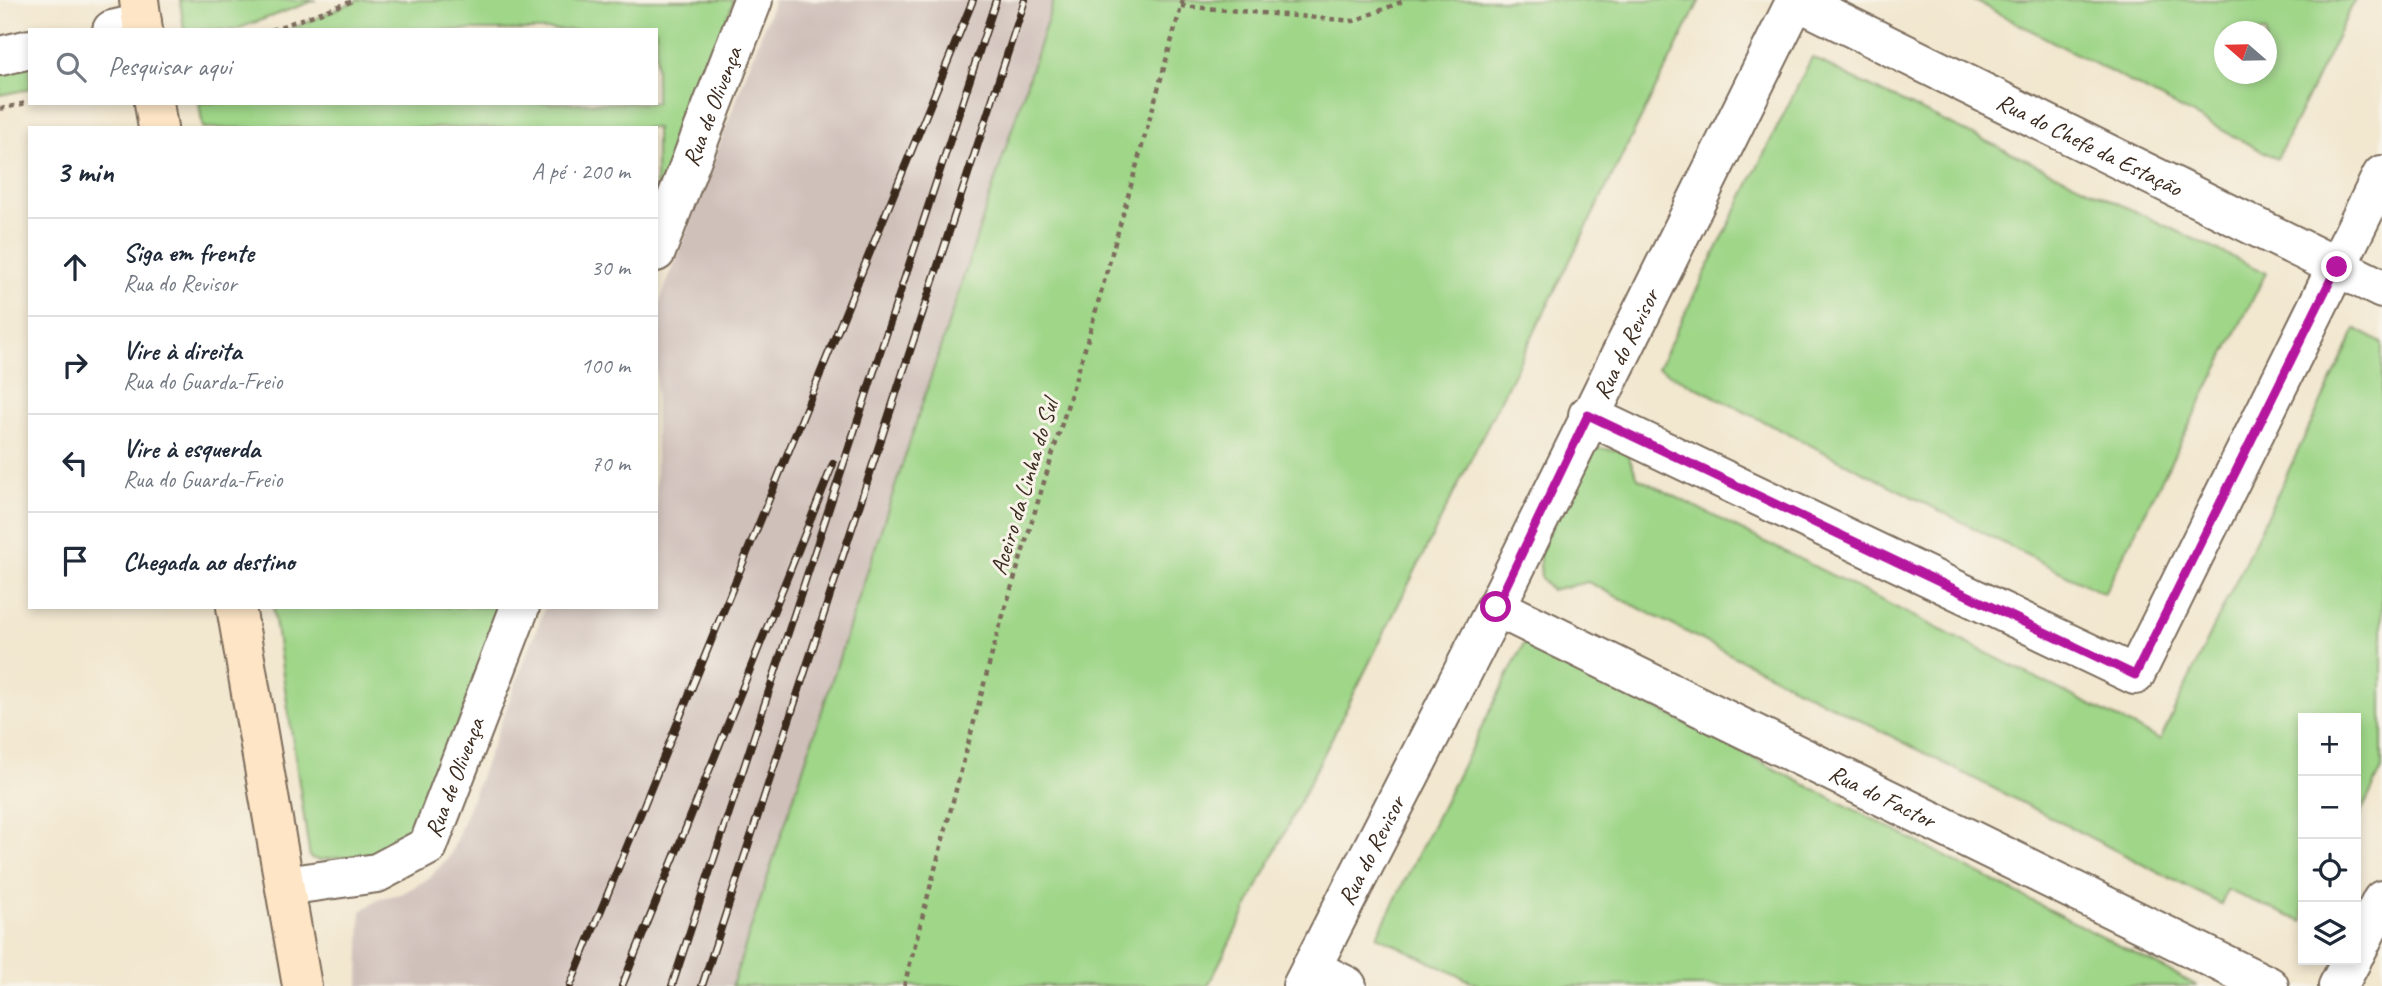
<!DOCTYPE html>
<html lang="pt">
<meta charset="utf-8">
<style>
body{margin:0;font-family:Caveat,sans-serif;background:#f2f2f3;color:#1f2937}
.controls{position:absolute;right:21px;bottom:21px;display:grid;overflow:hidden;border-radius:0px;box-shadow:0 4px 10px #0003}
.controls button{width:63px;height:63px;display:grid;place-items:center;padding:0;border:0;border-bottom:2px solid #e0e1e3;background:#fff;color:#1f2937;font:35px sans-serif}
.compass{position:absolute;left:2214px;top:21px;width:63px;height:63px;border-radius:50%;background:#fff;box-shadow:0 4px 10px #0003;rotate:290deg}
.stop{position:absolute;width:21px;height:21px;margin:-16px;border:5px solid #b5179e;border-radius:50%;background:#fff}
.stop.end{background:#b5179e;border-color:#fff;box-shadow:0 2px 7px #0008}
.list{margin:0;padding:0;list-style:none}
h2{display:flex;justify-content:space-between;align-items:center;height:91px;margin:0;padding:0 28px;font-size:30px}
h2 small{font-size:23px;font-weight:400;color:#747a83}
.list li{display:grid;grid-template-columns:46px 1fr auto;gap:21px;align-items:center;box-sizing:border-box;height:98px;padding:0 28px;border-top:2px solid #e0e1e3}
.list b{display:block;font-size:26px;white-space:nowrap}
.list p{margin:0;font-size:23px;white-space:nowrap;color:#747a83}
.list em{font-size:23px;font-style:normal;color:#747a83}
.icon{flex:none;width:38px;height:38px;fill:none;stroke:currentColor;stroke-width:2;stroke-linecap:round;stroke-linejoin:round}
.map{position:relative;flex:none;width:2382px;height:986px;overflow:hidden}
.search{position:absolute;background:#fff;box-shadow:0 4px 10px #0003;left:28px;top:28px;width:630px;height:77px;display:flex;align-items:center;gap:18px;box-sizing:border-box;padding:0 24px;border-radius:0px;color:#747a83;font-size:26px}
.panel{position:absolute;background:#fff;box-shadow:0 4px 10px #0003;left:28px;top:126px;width:630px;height:483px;border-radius:0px}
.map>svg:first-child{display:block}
</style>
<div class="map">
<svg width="2382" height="986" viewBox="0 0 2382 986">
<rect width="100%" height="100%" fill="#f7f3e8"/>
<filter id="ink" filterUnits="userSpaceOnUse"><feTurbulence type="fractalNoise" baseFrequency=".0143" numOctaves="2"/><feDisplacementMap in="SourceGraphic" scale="14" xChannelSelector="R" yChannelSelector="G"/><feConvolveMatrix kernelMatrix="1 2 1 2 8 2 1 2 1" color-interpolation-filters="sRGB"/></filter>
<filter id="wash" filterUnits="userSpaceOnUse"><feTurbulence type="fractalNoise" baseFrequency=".00686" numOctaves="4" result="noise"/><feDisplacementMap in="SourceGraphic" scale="28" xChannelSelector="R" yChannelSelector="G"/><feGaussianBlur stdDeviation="1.57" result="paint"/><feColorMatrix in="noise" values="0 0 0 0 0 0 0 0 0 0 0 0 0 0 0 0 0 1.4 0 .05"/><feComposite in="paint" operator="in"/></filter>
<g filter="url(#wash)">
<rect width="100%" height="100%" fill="#f2e7cf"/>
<path fill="#cfc0ba" d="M774 0H1054L732 986H359L361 911 381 898 401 894 428 879 450 856 545 607H656V312Z"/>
<path fill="#9fd688" stroke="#6d8053" stroke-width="2" fill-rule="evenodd" d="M180 0H316L234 30H184Z
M358 0H734L656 203V128H203L199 103H656V30H289Z
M1054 0H1700L1208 986H732Z
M1973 0H2355L2277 159ZM2224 32H2266V74H2224Z
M1812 57 1848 76 2266 273 2104 594 1658 368Z
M30 64V89L0 95V68Z
M2356 329 2382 343V769L2356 823V718H2303V922L2227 890 2221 904 1588 582 1551 590 1541 578 1539 550 1596 448 1626 451 1638 478 2160 740Z
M273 607H503L426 810C396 860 372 853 319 860L310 858Z
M1525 641 2198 986H1480L1377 936Z"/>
</g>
<g filter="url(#ink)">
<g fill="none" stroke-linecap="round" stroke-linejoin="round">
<g stroke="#7b6c5c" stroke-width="42">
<g id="street">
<path id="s1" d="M1796 0 2382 289"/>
<path d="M112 30 142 23"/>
<path d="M0 56 30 49"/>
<path id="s2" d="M656 252 753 0"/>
<path d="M1588 415 2135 675 2382 175"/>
<path id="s3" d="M1496 607 2269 986"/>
<path id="s4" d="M285 886 377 873 428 846 520 607"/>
<path d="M2356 952 2382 900"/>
<path d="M1311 968 1347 986"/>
<path id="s5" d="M1302 986 1496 607 1796 0"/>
<path d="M2338 986 2352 960"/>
</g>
</g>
<g stroke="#7b6c5c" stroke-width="42">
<path id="secondary" d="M139 0 143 30
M154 103 158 128
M236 607 302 986"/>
</g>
<path stroke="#7b6c5c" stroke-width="4.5" stroke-dasharray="5 5" stroke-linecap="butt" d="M1181 6 1354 21 1406 0
M271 30 356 0
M0 109 30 102
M904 986 997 635 1087 342 1183 0"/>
<use href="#street" stroke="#fff" stroke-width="38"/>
<use href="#secondary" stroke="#fde5c5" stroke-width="38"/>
<g stroke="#3b2a1e" stroke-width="8">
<path id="rail" d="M570 986 973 0
M622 986 833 464
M672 986 996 0
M702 986 1025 0"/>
</g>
<use href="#rail" stroke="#f7f3e8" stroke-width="5" stroke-dasharray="16" stroke-linecap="butt"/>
</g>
</g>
<g fill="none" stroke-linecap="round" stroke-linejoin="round" filter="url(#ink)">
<path stroke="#b5179e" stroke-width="9" d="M1496 607 1588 415 2135 675 2337 267"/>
</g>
<g text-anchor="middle" stroke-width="6" stroke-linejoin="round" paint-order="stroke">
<g font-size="24" fill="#3b2a1e" stroke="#f7f3e8">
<text dy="8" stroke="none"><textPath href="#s2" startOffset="156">Rua de Olivença</textPath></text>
<text dy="8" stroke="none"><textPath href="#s1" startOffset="327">Rua do Chefe da Estação</textPath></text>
<text dy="8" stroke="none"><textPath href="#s5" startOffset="719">Rua do Revisor</textPath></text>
<text transform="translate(1024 487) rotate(-73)" y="8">Aceiro da Linha do Sul</text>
<text dy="8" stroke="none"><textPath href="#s4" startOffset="224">Rua de Olivença</textPath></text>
<text dy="8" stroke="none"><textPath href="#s3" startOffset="430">Rua do Factor</textPath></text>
<text dy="8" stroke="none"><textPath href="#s5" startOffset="152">Rua do Revisor</textPath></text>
</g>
</g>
</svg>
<div class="controls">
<button>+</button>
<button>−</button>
<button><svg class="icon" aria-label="locate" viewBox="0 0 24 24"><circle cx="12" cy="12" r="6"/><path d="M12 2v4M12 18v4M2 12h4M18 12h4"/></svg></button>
<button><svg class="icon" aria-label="layers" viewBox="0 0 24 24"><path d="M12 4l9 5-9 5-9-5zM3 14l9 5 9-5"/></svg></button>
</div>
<svg class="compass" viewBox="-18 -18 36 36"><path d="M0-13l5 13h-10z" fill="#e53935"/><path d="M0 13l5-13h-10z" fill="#747a83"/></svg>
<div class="stop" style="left:1496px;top:607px"></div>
<div class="stop end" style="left:2337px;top:267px"></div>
<div class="search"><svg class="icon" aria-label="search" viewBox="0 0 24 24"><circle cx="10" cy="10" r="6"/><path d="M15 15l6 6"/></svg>Pesquisar aqui</div>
<section class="panel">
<h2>3 min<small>A pé · 200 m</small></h2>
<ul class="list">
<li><svg class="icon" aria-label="ahead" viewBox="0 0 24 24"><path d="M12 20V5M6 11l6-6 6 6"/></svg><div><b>Siga em frente</b><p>Rua do Revisor</p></div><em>30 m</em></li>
<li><svg class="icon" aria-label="right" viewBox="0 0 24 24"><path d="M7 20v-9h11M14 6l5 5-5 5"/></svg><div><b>Vire à direita</b><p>Rua do Guarda-Freio</p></div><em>100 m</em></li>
<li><svg class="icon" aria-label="left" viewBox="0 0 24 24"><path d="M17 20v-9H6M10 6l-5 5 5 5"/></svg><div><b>Vire à esquerda</b><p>Rua do Guarda-Freio</p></div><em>70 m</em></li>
<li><svg class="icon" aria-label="arrive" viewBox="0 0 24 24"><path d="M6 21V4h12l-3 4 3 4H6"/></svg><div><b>Chegada ao destino</b></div></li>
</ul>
</section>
</div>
